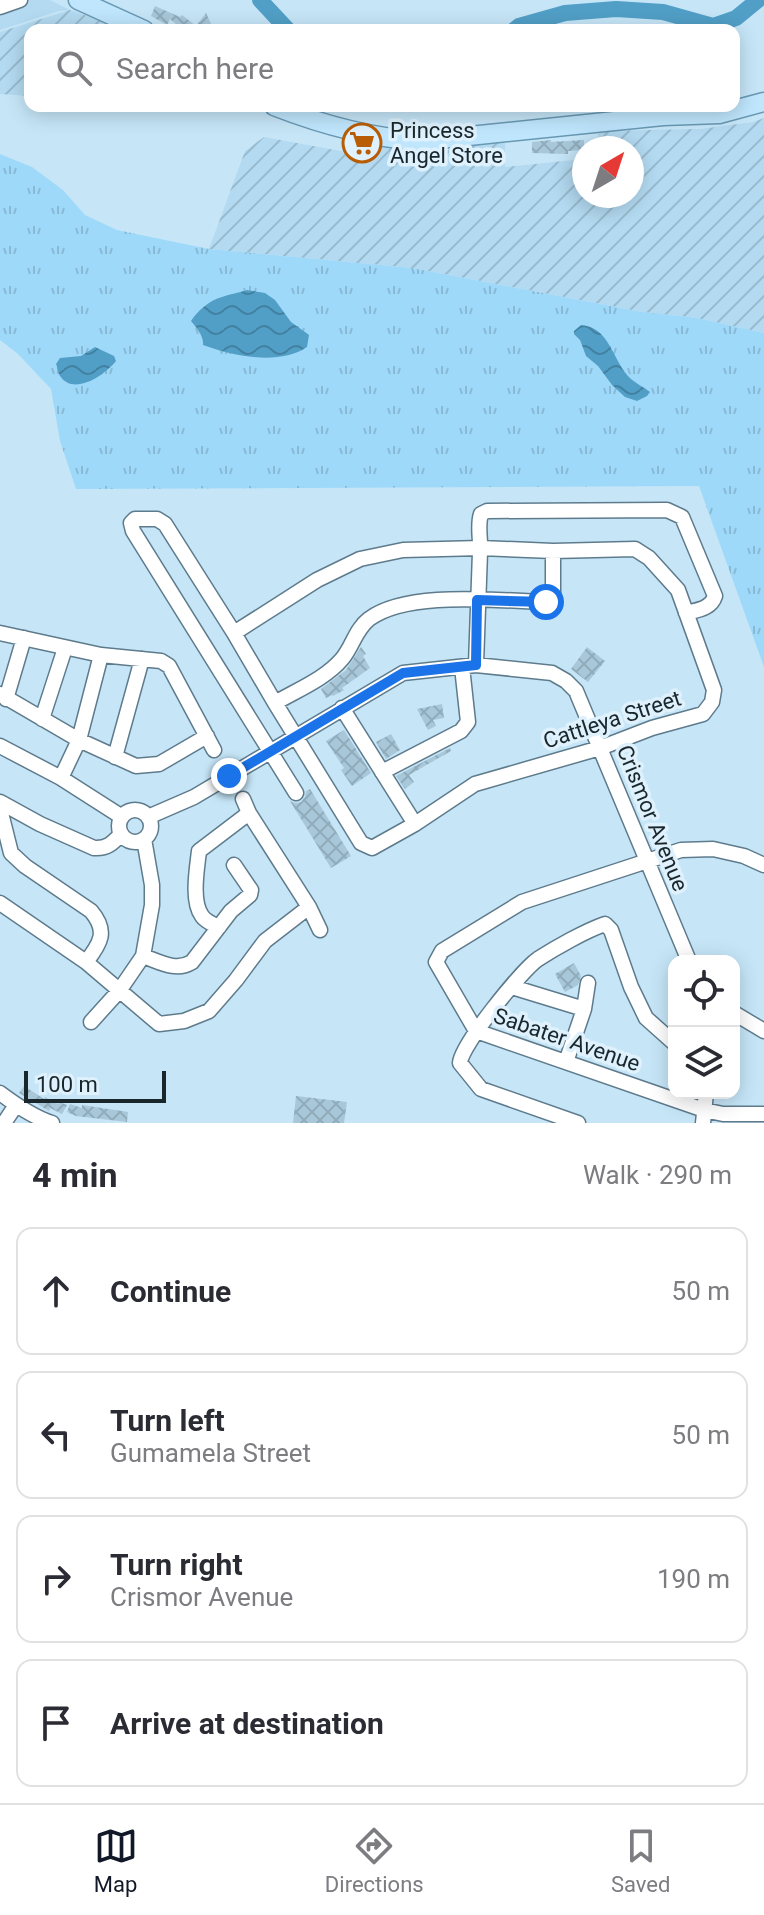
<!DOCTYPE html>
<meta charset="utf-8">
<style>
body{margin:0;font-family:Roboto,sans-serif;background:#f7f7f7;color:#2b2b33}
.controls{position:absolute;right:24px;bottom:24px;display:grid;overflow:hidden;border-radius:16px;box-shadow:0 4px 20px #0003}
.controls button{width:72px;height:72px;display:grid;place-items:center;padding:0;border:0;border-bottom:2px solid #e1e1e2;background:#fff;color:#2b2b33;font:40px sans-serif}
.compass{position:absolute;left:572px;top:136px;width:72px;height:72px;border-radius:50%;background:#fff;box-shadow:0 4px 20px #0003;rotate:39deg}
.scale{position:absolute;left:24px;bottom:20px;width:142px;box-sizing:border-box;padding-left:8px;border:4px solid #19262c;border-top:0;font-size:22px;line-height:28px;white-space:nowrap;color:#19262c;-webkit-text-stroke:6px #def1fc;paint-order:stroke}
.stop{position:absolute;width:24px;height:24px;margin:-18px;border:6px solid #1a73e8;border-radius:50%;background:#fff}
.stop.end{background:#1a73e8;border-color:#fff;box-shadow:0 2px 8px #0008}
.list{margin:0;padding:0;list-style:none}
h2{display:flex;justify-content:space-between;align-items:center;height:104px;margin:0;padding:0 32px;font-size:34px}
h2 small{font-size:26px;font-weight:400;color:#7c7c81}
.list li{display:grid;grid-template-columns:52px 1fr auto;gap:24px;align-items:center;box-sizing:border-box;height:128px;margin:0 16px 16px;padding:0 16px;border:2px solid #e1e1e2;border-radius:16px}
.list b{display:block;font-size:30px;white-space:nowrap}
.list p{margin:0;font-size:26px;white-space:nowrap;color:#7c7c81}
.list em{font-size:26px;font-style:normal;color:#7c7c81}
.icon{flex:none;width:44px;height:44px;fill:none;stroke:currentColor;stroke-width:2;stroke-linecap:round;stroke-linejoin:round}
.map{position:relative;flex:none;width:764px;height:1123px;overflow:hidden}
.search{position:absolute;background:#fff;box-shadow:0 4px 20px #0003;left:24px;right:24px;top:24px;height:88px;display:flex;align-items:center;gap:20px;box-sizing:border-box;padding:0 28px;border-radius:16px;color:#7c7c81;font-size:30px}
.sheet{height:680px;background:#fff}
nav{display:flex;justify-content:space-around;align-items:center;box-sizing:border-box;height:112px;border-top:2px solid #e1e1e2;background:#fff;font-size:22px;color:#7c7c81}
nav a{display:grid;justify-items:center;gap:4px}
nav .on{color:#111827}
.map>svg:first-child{display:block}
</style>
<div class="map">
<svg width="764" height="1123" viewBox="0 0 764 1123">
<defs>
<pattern id="industrial-furrows" width="10" height="10" patternUnits="userSpaceOnUse" patternTransform="scale(2)"><rect width="10" height="10" fill="#b3daf1"/><path d="M-1 1l2-2M0 10L10 0M9 11l2-2" fill="none" stroke="#99bbcf"/></pattern>
<pattern id="grass-tufts" width="24" height="20" patternUnits="userSpaceOnUse" patternTransform="scale(2)"><rect width="24" height="20" fill="#9fd9f9"/><path d="M3 7l-1-3M5 7V3M7 7l1-3M15 17l-1-3M17 17v-4M19 17l1-3" fill="none" stroke="#88bad6"/></pattern>
<pattern id="water-waves" width="16" height="10" patternUnits="userSpaceOnUse" patternTransform="scale(2)"><rect width="16" height="10" fill="#519fc7"/><path d="M0 5q4-4 8 0t8 0" fill="none" stroke="#4281a2"/></pattern>
<pattern id="building-cross-hatch" width="8" height="8" patternUnits="userSpaceOnUse" patternTransform="scale(2)"><rect width="8" height="8" fill="#a8c8da"/><path d="M0 0l8 8M0 8l8-8" fill="none" stroke="#90acbb"/></pattern>
</defs>
<rect width="100%" height="100%" fill="#c6e6f8"/>
<path fill="#b3daf1" d="M0 0H50L70 10 58 11 0 30Z"/>
<path fill="url(#industrial-furrows)" d="M70 10 128 30H30V96L0 94V32Z
M764 118V333L697 318 642 312 412 268 209 249 245 151 264 137 368 156 372 144 390 148 447 149 505 141V167L584 159V196H632V148H594L599 131 701 129 753 122Z"/>
<path fill="url(#grass-tufts)" d="M0 154 32 167 63 190 85 215 117 230 209 249 412 268 642 312 697 318 764 333V667L699 486 76 489 60 441 51 389 18 354 0 340Z"/>
<path fill="url(#water-waves)" d="M247 290 265 293 275 300 291 322 309 335 307 347C279 366 233 356 203 345 204 336 196 327 191 321 197 311 210 300 222 297 230 294 238 293 247 290Z
M581 325C609 327 612 358 628 376 634 383 643 386 650 392L647 396 637 401 625 397 612 385 598 366 586 356 580 340 574 334V331Z
M95 347 114 356 116 361C106 374 74 397 60 376 59 375 57 366 56 364L60 358 81 356Z"/>
<g fill="none" stroke-linecap="round" stroke-linejoin="round">
<path stroke="#519fc7" stroke-width="16" d="M260 0 288 30
M514 30 519 26 565 13 616 9 663 12 713 26 736 18 758 0"/>
</g>
<path fill="url(#building-cross-hatch)" d="M155 6 180 17 182 15 196 26 206 13 214 30H183L170 19 167 25 151 16Z
M551 140V142L584 140V150L568 151V154L532 153V142Z
M361 647 366 654 363 656 370 668 342 688 344 690 333 696 332 695 326 698 321 689 346 670Z
M587 647 605 661 588 682 571 669Z
M442 704 444 718 433 720 436 726 428 730 417 709Z
M344 730 371 773 352 786 341 770 344 768 326 741Z
M391 734 400 750 386 759 376 742Z
M450 748 451 751 409 775 414 782 405 789 396 776Z
M310 789 351 856 331 868 290 801 296 803 301 802 305 797 306 791Z
M574 963 581 976 578 985 565 992 555 974Z
M24 1086 44 1099 45 1097 58 1104 59 1102 67 1105 62 1114 50 1108 49 1111 19 1093Z
M296 1096 347 1102 344 1123H293Z
M70 1104 82 1108V1105L128 1112 127 1122 76 1116 67 1112Z"/>
<g fill="none" stroke-linecap="round" stroke-linejoin="round">
<g stroke="#5e7b8c" stroke-width="17">
<path id="minor" d="M0 7 20 0
M481 548 553 551 635 549 649 558 678 590 714 690 712 702 703 714 652 728 600 748 475 784 415 824 372 848 361 843 275 703 234 633 317 580 360 559 403 550Z
M0 633 101 655 161 661 169 666 214 750
M234 633 165 524 157 519H135L131 523 133 531 296 793
M476 665C477 627 479 589 480 552 481 539 477 526 481 514L487 511 667 510 682 517 715 596C711 609 697 610 686 613
M0 694 79 740 136 766 159 764 207 736
M6 699 24 638
M275 703C297 690 325 679 342 659 353 646 355 630 369 619 408 590 499 601 546 602L550 600 553 596V551
M342 708 415 824
M42 719 65 648
M0 746 61 778 122 817
M115 757 142 659
M382 772 461 731 468 722 462 667
M61 778 79 740 101 655
M243 799 249 813 309 907 320 930
M0 802 40 824 94 848C107 849 113 843 121 834
M0 809 11 853 25 866 91 911C108 931 101 943 86 962
M119 826a16 16 0 1 1 32 0a16 16 0 1 1-32 0Z
M148 817 194 797 403 673 476 665 552 673 566 681 576 691 689 961
M764 865 744 856 713 849 681 850 522 902 442 951 436 962 476 1031 704 1110 723 1114H764
M0 903 86 962 159 1024 184 1021 209 1011 236 980 265 941 309 907
M219 927C213 924 206 922 202 916 191 901 197 869 199 851L249 813
M143 956C160 962 176 972 192 962L231 911 250 895 251 890 234 865
M512 987 584 1009
M734 1013 764 1031
M91 1022 119 991 143 956 152 905V885L144 839
M566 1062 584 1009 588 983
M0 1093C16 1105 33 1117 52 1123
M4 1123 16 1105
M578 1123 481 1089 460 1063C461 1045 522 970 538 959 555 948 585 931 605 924L611 930 631 987 646 1018 674 1043
M703 1123 706 1093"/>
</g>
<g stroke="#6998b3" stroke-width="21">
<path id="major" d="M78 0 144 30
M274 106C320 124 371 138 421 141L663 116 719 114 764 102"/>
</g>
<use href="#minor" stroke="#fff" stroke-width="14"/>
<use href="#major" stroke="#bfe6fd" stroke-width="18"/>
</g>
<g fill="none" stroke-linecap="round" stroke-linejoin="round">
<path stroke="#1a73e8" stroke-width="10" d="M229 776 403 673 476 665 477 600 546 602"/>
</g>
<defs>
<g id="supermarket-ring" transform="scale(2)"><circle r="9.5" fill="#def1fc" stroke="#b95c06" stroke-width="1.5"/><path d="M-6-5.5h2.5l.6 2H6L4.5 2H-2.5L-4.4-4H-6ZM-1.5 3.2a1.3 1.3 0 1 0 .1 0ZM3 3.2a1.3 1.3 0 1 0 .1 0Z" fill="#b95c06"/></g>
</defs>
<g fill-rule="evenodd">
<use href="#supermarket-ring" x="362" y="143"/>
</g>
<g text-anchor="middle" stroke-width="7" stroke-linejoin="round" paint-order="stroke">
<g font-size="22" fill="#19262c" stroke="#def1fc" text-anchor="start">
<text x="390" y="138">Princess<tspan x="390" dy="25">Angel Store</tspan></text>
</g>
<g font-size="22" fill="#19262c" stroke="#def1fc">
<text transform="translate(612 719) rotate(-18)" y="8">Cattleya Street</text>
<text transform="translate(653 818) rotate(68)" y="8">Crismor Avenue</text>
<text transform="translate(567 1039) rotate(19)" y="8">Sabater Avenue</text>
</g>
</g>
</svg>
<div class="controls">
<button><svg class="icon" aria-label="locate" viewBox="0 0 24 24"><circle cx="12" cy="12" r="6"/><path d="M12 2v4M12 18v4M2 12h4M18 12h4"/></svg></button>
<button><svg class="icon" aria-label="layers" viewBox="0 0 24 24"><path d="M12 4l9 5-9 5-9-5zM3 14l9 5 9-5"/></svg></button>
</div>
<svg class="compass" viewBox="-18 -18 36 36"><path d="M0-13l5 13h-10z" fill="#e53935"/><path d="M0 13l5-13h-10z" fill="#7c7c81"/></svg>
<div class="scale">100 m</div>
<div class="stop" style="left:546px;top:602px"></div>
<div class="stop end" style="left:229px;top:776px"></div>
<div class="search"><svg class="icon" aria-label="search" viewBox="0 0 24 24"><circle cx="10" cy="10" r="6"/><path d="M15 15l6 6"/></svg>Search here</div>
</div>
<section class="sheet">
<h2>4 min<small>Walk · 290 m</small></h2>
<ul class="list">
<li><svg class="icon" aria-label="ahead" viewBox="0 0 24 24"><path d="M12 20V5M6 11l6-6 6 6"/></svg><div><b>Continue</b></div><em>50 m</em></li>
<li><svg class="icon" aria-label="left" viewBox="0 0 24 24"><path d="M17 20v-9H6M10 6l-5 5 5 5"/></svg><div><b>Turn left</b><p>Gumamela Street</p></div><em>50 m</em></li>
<li><svg class="icon" aria-label="right" viewBox="0 0 24 24"><path d="M7 20v-9h11M14 6l5 5-5 5"/></svg><div><b>Turn right</b><p>Crismor Avenue</p></div><em>190 m</em></li>
<li><svg class="icon" aria-label="arrive" viewBox="0 0 24 24"><path d="M6 21V4h12l-3 4 3 4H6"/></svg><div><b>Arrive at destination</b></div></li>
</ul>
</section>
<nav>
<a class="on"><svg class="icon" aria-label="map" viewBox="0 0 24 24"><path d="M3 6l6-2 6 2 6-2v14l-6 2-6-2-6 2zM9 4v14M15 6v14"/></svg>Map</a>
<a><svg class="icon" aria-label="directions" viewBox="0 0 24 24"><path d="M12 3l9 9-9 9-9-9zM9 14v-3h6M13 9l2 2-2 2"/></svg>Directions</a>
<a><svg class="icon" aria-label="saved" viewBox="0 0 24 24"><path d="M7 4h10v16l-5-4-5 4z"/></svg>Saved</a>
</nav>
